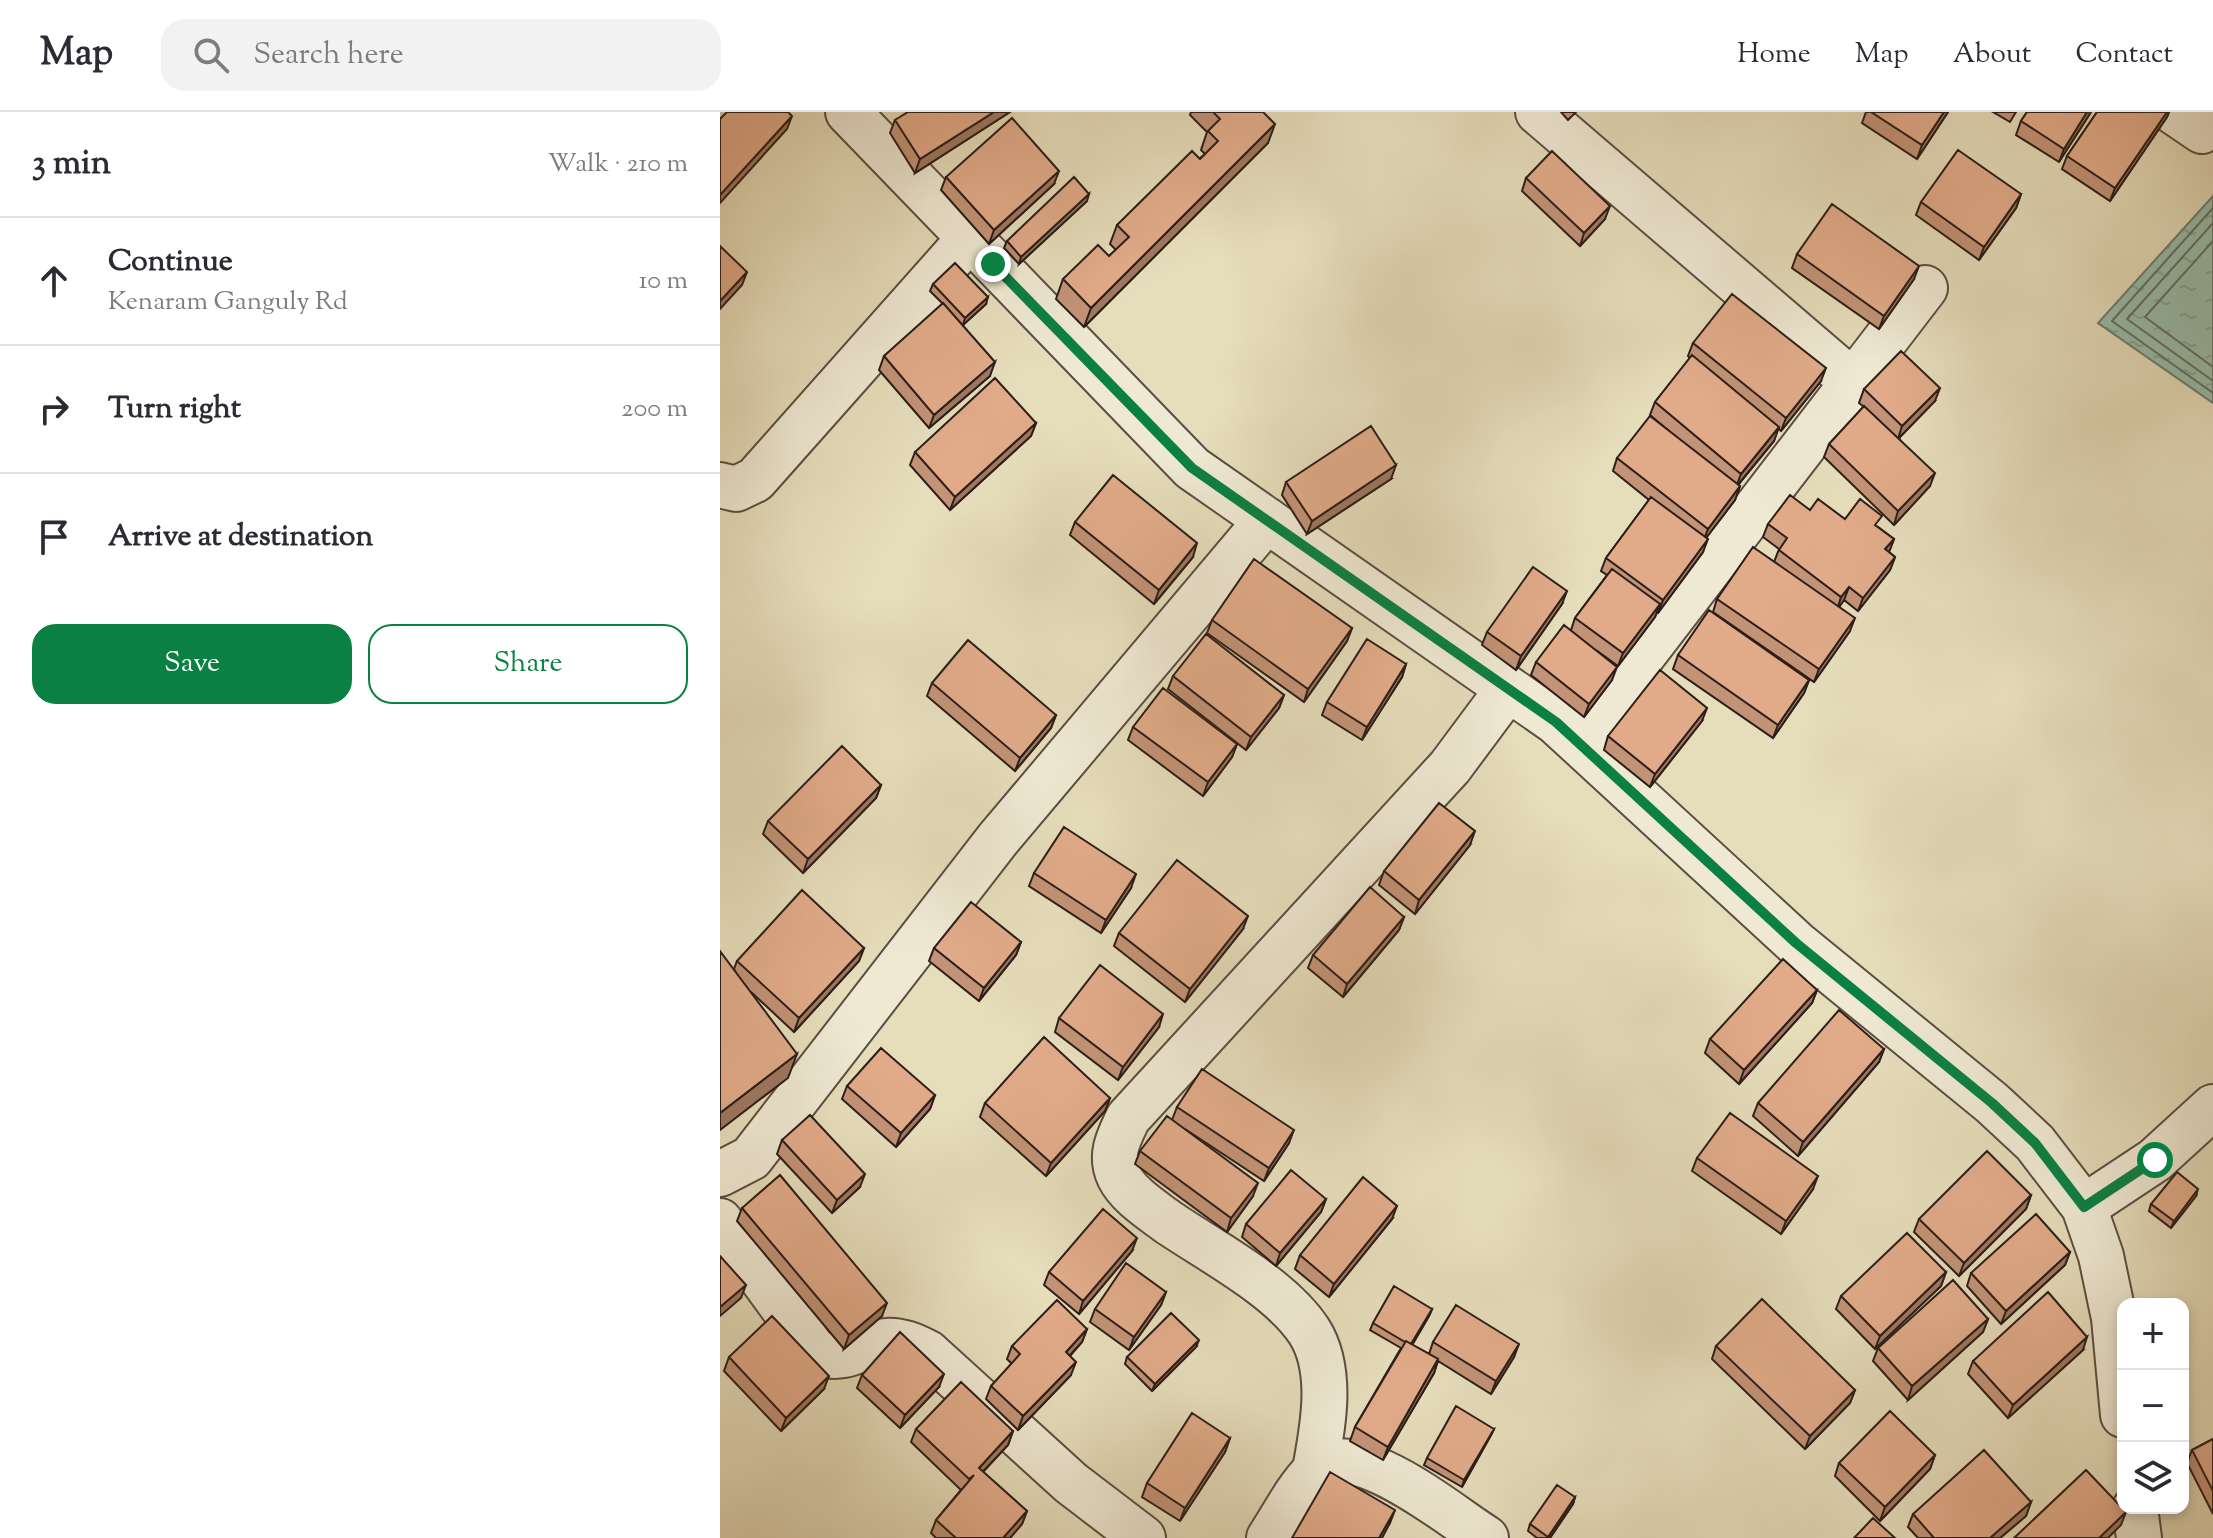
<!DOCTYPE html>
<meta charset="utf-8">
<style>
body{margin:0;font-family:"Sorts Mill Goudy",serif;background:#f2f2f3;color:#2b2b33}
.controls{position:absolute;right:24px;bottom:24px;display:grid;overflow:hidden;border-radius:16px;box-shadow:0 4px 12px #0003}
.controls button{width:72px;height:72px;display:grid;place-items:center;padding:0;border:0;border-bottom:2px solid #e1e1e2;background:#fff;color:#2b2b33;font:40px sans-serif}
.stop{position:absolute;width:24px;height:24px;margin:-18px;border:6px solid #0b8043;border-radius:50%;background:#fff}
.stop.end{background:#0b8043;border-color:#fff;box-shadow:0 2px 8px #0008}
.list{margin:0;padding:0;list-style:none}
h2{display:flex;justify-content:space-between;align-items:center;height:104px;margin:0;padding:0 32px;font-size:34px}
h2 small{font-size:26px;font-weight:400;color:#7c7c81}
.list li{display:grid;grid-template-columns:52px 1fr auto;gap:24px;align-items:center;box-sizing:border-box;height:128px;padding:0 32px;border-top:2px solid #e1e1e2}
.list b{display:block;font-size:30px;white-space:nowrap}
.list p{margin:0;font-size:26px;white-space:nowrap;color:#7c7c81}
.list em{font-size:26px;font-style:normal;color:#7c7c81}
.actions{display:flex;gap:16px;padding:24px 32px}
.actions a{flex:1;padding:18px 0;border:2px solid #0b8043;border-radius:24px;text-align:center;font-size:28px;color:#0b8043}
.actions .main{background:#0b8043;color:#fff}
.icon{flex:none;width:44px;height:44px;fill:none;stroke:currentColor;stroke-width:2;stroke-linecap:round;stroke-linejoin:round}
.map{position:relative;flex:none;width:1493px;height:1426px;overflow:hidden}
header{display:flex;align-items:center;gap:48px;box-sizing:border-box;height:112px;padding:0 40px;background:#fff;border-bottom:2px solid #e1e1e2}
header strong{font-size:38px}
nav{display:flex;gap:44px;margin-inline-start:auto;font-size:28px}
.search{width:560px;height:72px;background:#f2f2f3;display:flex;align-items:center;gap:20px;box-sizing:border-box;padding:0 28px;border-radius:24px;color:#7c7c81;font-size:30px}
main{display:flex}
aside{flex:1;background:#fff}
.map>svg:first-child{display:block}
</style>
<header>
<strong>Map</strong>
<div class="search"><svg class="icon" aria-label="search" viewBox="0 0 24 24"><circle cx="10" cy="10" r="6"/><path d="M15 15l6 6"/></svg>Search here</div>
<nav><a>Home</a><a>Map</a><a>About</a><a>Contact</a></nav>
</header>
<main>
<aside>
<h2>3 min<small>Walk · 210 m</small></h2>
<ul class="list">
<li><svg class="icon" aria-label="ahead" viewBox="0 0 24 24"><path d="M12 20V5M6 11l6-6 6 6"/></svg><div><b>Continue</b><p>Kenaram Ganguly Rd</p></div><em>10 m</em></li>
<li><svg class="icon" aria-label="right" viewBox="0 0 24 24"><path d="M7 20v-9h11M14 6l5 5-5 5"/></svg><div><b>Turn right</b></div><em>200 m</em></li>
<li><svg class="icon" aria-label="arrive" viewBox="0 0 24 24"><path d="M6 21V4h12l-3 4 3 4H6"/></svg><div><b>Arrive at destination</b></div></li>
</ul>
<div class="actions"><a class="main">Save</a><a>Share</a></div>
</aside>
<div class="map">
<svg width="1493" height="1426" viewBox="0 0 1493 1426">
<defs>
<pattern id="water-ripples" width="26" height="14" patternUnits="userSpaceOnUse" patternTransform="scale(2)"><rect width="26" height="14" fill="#97bdaa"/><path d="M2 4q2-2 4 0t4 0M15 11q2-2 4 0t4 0" fill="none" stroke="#82a292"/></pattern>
</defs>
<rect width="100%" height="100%" fill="#e6ddbb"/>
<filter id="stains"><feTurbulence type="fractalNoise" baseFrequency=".0025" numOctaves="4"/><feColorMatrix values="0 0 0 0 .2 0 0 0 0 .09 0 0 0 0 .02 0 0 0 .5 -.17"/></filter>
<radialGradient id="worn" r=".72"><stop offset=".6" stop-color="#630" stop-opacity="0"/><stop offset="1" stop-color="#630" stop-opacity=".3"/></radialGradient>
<path fill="url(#water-ripples)" stroke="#6c7d70" stroke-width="2" d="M1493 84V291L1378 211Z"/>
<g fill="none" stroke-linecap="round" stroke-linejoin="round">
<path stroke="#626e61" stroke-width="2" d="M1493 96 1392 209 1493 281
M1493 111 1407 207 1493 269
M1493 129 1425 205 1493 255"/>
<g stroke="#5a4e41" stroke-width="48">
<path id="street" d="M128 0 472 356 836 610 1076 831 1272 991 1315 1031 1364 1095 1381 1144 1394 1206 1403 1303
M818 0 1133 270 857 629
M1454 0 1482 19 1493 4
M1133 270 1205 176
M0 373 16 377 35 368 249 127
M0 1062 31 1046 278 727 547 408
M1364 1095 1435 1048 1493 995
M0 1109 96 1241C146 1256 148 1207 208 1241L351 1371 423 1426
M595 1358C603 1315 614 1258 589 1219 560 1175 492 1140 448 1110 432 1098 408 1083 399 1064 389 1043 399 1025 408 1006L730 655 788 577
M1415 1396 1419 1426
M549 1426C563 1405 576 1378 594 1360 633 1320 731 1405 766 1426"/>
</g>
<use href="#street" stroke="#efe9d3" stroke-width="44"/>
</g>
<path fill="#c29376" stroke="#2c1e18" stroke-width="2" d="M290 0 195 61 170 21 175 8Z
M471 0H543L548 31 364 215 336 187 343 167 389 144 396 138 390 132 397 113 485 42 481 38 487 20 470 3Z
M841 0H856L848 8Z
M1146 0H1228L1197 47 1142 11Z
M1273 0H1296L1290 10Z
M1307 0H1371L1339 50 1296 23 1301 9Z
M1377 0H1449L1447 5 1390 89 1342 57 1347 44Z
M226 65 334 72 269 132 221 78Z
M806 66 885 107 860 134 802 79Z
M1301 82 1296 96 1259 148 1196 103 1201 90Z
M367 89 299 152 284 136 287 129Z
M1077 142 1194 167 1159 217 1072 156Z
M213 172 266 192 243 213 270 264 209 316 159 258 164 244 223 192 210 179Z
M973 231 1101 269 1061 319 1058 316 1054 329 1018 373 1020 374 1015 388 986 426 983 440 938 501 937 500 935 505 898 554 876 538 892 568 864 605 811 563 816 550 851 518 855 506 887 463 881 459 886 446 929 388 893 359 897 346 949 319 930 303 935 290 970 246 968 244Z
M1144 277 1215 289 1179 326 1210 374 1174 413 1104 345 1109 332 1144 295 1139 291Z
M316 311 311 324 230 398 190 353 195 340Z
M671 367 587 422 562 383 566 370Z
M1090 398 1158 415 1174 427 1169 440 1175 445 1170 458 1138 499 1124 488 1119 495 1130 519 1094 570 993 500 997 487 1054 450 1059 437 1043 425 1048 412Z
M355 410 473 445 434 492 350 423Z
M842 492 796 558 762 533 767 520Z
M492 508 632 516 627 529 584 590 487 521Z
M958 543 1089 568 1084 581 1053 626 953 557Z
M686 552 682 565 642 628 602 603 607 590Z
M453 564 564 583 559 596 526 638 448 577Z
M212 571 336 603 331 616 295 659 207 584Z
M982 609 930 675 884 638 888 624Z
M413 615 517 632 512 645 483 684 408 628Z
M161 673 156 686 83 761 43 722 48 709Z
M750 733 695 802 659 773 664 759Z
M314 761 411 776 381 821 309 774Z
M684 805 679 818 623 885 588 856 593 843Z
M523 817 465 890 394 834 399 821Z
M301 830 296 843 259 889 209 849 214 836Z
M144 836 139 849 74 920 31 880 68 966 14 857 17 849Z
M1097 878 1092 891 1019 972 985 941 990 927Z
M339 906 439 915 398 968 335 920Z
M1164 937 1159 950 1078 1044 1033 1004 1038 991Z
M127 974 215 983 210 997 176 1035 122 987Z
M390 986 385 999 326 1064 260 1005 265 991Z
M457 995 569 1031 544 1069 465 1017 533 1084 507 1120 415 1052 420 1039 452 1008Z
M62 1028 140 1075 112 1101 57 1042Z
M977 1046 1093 1077 1061 1122 972 1059Z
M1311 1083 1306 1097 1239 1164 1194 1120 1199 1107Z
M1476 1084 1451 1116 1429 1099 1431 1092Z
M606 1087 601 1100 556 1154 522 1125 526 1112Z
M22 1096 162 1204 124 1237 17 1109Z
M672 1107 609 1185 575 1157 580 1143Z
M412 1139 359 1202 324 1173 329 1160Z
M1350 1140 1345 1153 1281 1212 1247 1174 1251 1161Z
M1226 1160 1221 1174 1155 1237 1116 1197 1121 1184Z
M446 1180 441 1193 409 1238 370 1210 375 1197Z
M712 1197 709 1204 692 1233 709 1242 713 1230 794 1245 771 1282 718 1249 714 1261 663 1348 630 1329 635 1315 681 1236 650 1218 653 1211Z
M1268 1207 1263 1220 1188 1288 1153 1249 1158 1236Z
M367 1217 362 1230 350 1244 351 1263 298 1318 266 1287 271 1274 292 1252 287 1247 292 1234Z
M996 1234 1135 1278 1130 1291 1085 1337 992 1247Z
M476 1235 432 1279 405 1252 407 1245Z
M1363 1238 1288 1306 1248 1262 1253 1249Z
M9 1245 104 1277 61 1319 4 1259Z
M142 1263 219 1275 180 1316 137 1276Z
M196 1317 293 1319 288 1333 263 1360 307 1399 302 1412 290 1426H216L211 1421 216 1408 241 1378 191 1330Z
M774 1317 771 1323 742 1375 704 1353 707 1346Z
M510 1326 505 1340 460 1409 422 1385 427 1371Z
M1493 1327V1402L1467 1351 1472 1338Z
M1215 1343 1210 1357 1160 1409 1115 1364 1119 1351Z
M855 1385 853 1392 830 1426H817L808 1419 810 1412Z
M1311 1390 1306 1404 1280 1426H1198L1188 1415 1193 1402Z"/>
<path fill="#9e7860" stroke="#2c1e18" stroke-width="2" d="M274 0H290L195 61 200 47Z
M1224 0H1228L1197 47 1202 33Z
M1367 0H1371L1339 50 1344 37Z
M1447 0H1449L1447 5 1390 89 1395 76Z
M72 4 67 17 0 91V83Z
M555 12 548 31 364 215 371 196Z
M339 59 334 72 269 132 274 118Z
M369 82 367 89 299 152 301 145Z
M1301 82 1296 96 1259 148 1264 135Z
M890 94 885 107 860 134 864 121Z
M1199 154 1194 167 1159 217 1164 204Z
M27 160 22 173 0 197V189Z
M268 185 266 192 243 213 245 206Z
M275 250 270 264 209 316 214 303Z
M1106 256 1101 269 1061 319 1066 306Z
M1220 276 1215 289 1178 327 1182 314Z
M316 311 311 324 230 398 235 385Z
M1059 315 1054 329 1016 375 1021 362Z
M676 353 671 367 587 422 592 409Z
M1215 361 1210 374 1174 413 1178 399Z
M1020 374 1015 388 983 430 988 417Z
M988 427 983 440 938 501 943 488Z
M1174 427 1169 440 1165 437Z
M477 431 473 445 434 492 439 478Z
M1175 445 1170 458 1138 499 1143 486Z
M1129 475 1124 488 1117 498 1121 485Z
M847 479 842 492 796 558 801 544Z
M940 492 935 505 898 554 903 541Z
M1135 506 1130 519 1094 570 1099 557Z
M632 516 627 529 584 590 588 577Z
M686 552 682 565 642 628 647 615Z
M897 555 892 568 864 605 869 592Z
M1089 568 1084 581 1053 626 1058 613Z
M564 583 559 596 526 638 531 625Z
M987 596 982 609 930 675 935 662Z
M336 603 331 616 295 659 300 646Z
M517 632 512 645 483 684 488 670Z
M161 673 156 686 83 761 88 747Z
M755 719 750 733 695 802 699 788Z
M416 762 411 776 381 821 386 808Z
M528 804 523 817 465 890 470 877Z
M684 805 679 818 623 885 627 872Z
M301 830 296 843 259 889 264 876Z
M144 836 139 849 74 920 79 906Z
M1097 878 1092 891 1019 972 1024 958Z
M443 902 439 915 398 968 403 955Z
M1164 937 1159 950 1078 1044 1083 1030Z
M77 942 68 966 0 1018V1001Z
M215 983 210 997 176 1035 181 1021Z
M390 986 385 999 326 1064 331 1051Z
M574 1018 569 1031 544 1069 549 1056Z
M145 1062 140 1075 112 1101 117 1088Z
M1098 1064 1093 1077 1061 1122 1066 1109Z
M538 1071 533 1084 507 1120 511 1106Z
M1478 1077 1476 1084 1451 1116 1454 1109Z
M1311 1083 1306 1097 1239 1164 1244 1151Z
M606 1087 601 1100 556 1154 560 1141Z
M677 1094 672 1107 609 1185 614 1172Z
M417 1126 412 1139 359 1202 363 1189Z
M1350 1140 1345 1153 1281 1212 1286 1199Z
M1226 1160 1221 1174 1155 1237 1160 1224Z
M26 1173 21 1186 0 1204V1195Z
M446 1180 441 1193 409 1238 414 1225Z
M167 1191 162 1204 124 1237 129 1223Z
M712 1197 709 1204 688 1240 690 1234Z
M1268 1207 1263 1220 1188 1288 1192 1274Z
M367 1217 362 1230 341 1253 346 1240Z
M1367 1225 1363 1238 1288 1306 1293 1293Z
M479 1228 476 1235 432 1279 435 1272Z
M799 1232 794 1245 771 1282 776 1269Z
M718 1247 714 1261 663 1348 668 1335Z
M356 1250 351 1263 298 1318 303 1304Z
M224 1262 219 1275 180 1316 185 1303Z
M109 1264 104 1277 61 1319 66 1306Z
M1135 1278 1130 1291 1085 1337 1090 1324Z
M774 1317 771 1323 742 1375 744 1368Z
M293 1319 288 1333 254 1369 259 1356Z
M510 1326 505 1340 460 1409 465 1396Z
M1215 1343 1210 1357 1160 1409 1165 1395Z
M855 1385 853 1392 830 1426H828Z
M1311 1390 1306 1404 1280 1426H1270Z
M675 1398 670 1411 662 1426H659Z
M307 1399 302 1412 290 1426H283Z
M1406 1400 1401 1413 1388 1426H1379Z"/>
<path fill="#e1ab89" stroke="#2c1e18" stroke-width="2" d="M7 0H68L72 4 0 83V7Z
M188 0H274L200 47 175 8Z
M493 0H543L555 12 371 196 343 167 378 133 389 144 409 125 397 113 472 39 480 47 498 29 488 19 500 7Z
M1151 0H1224L1202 33Z
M1307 0H1367L1344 37 1301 9Z
M1377 0H1447L1395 76 1347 44Z
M292 6 339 59 274 118 226 65Z
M1238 38 1301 82 1264 135 1201 90Z
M832 39 890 94 864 121 806 66Z
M354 65 369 82 301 145 287 129Z
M1112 92 1199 154 1164 204 1077 142Z
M0 134 27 160 0 189Z
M235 151 268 185 245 206 213 172Z
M1012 182 1106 256 1066 306 973 231Z
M223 191 275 250 214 303 164 244Z
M1181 239 1220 276 1182 314 1144 277Z
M972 243 1059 315 1021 362 935 290Z
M275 266 316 311 235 385 195 340Z
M1144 294 1215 361 1178 399 1109 332Z
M930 304 1020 374 988 417 897 346Z
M651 314 676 353 592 409 566 370Z
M393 363 477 431 439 478 355 410Z
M1070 383 1090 398 1098 387 1125 407 1140 387 1162 404 1155 413 1174 427 1165 437 1175 445 1143 486 1129 475 1121 485 1059 438 1067 426 1048 412Z
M931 385 988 427 943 488 886 446Z
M1033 435 1135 506 1099 557 997 487Z
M534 447 632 516 588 577 492 508Z
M813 455 847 479 801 544 767 520Z
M892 457 940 492 903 541 855 506Z
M989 498 1089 568 1058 613 958 543Z
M844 513 897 555 869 592 816 550Z
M486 522 564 583 531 625 453 564Z
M647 527 686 552 647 615 607 590Z
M248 528 336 603 300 646 212 571Z
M940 558 987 596 935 662 888 624Z
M443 576 517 632 488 670 413 615Z
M122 634 161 673 88 747 48 709Z
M719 691 755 719 699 788 664 759Z
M344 715 416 762 386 808 314 761Z
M457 748 528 804 470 877 399 821Z
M650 775 684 805 627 872 593 843Z
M82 778 144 836 79 906 17 849Z
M251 790 301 830 264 876 214 836Z
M0 839 77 942 0 1001Z
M1063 847 1097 878 1024 958 990 927Z
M380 853 443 902 403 955 339 906Z
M1119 898 1164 937 1083 1030 1038 991Z
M324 925 390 986 331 1051 265 991Z
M161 936 215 983 181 1021 127 974Z
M482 957 574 1018 549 1056 457 995Z
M1010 1001 1098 1064 1066 1109 977 1046Z
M90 1003 145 1062 117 1088 62 1028Z
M447 1004 538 1071 511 1106 420 1039Z
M1267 1039 1311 1083 1244 1151 1199 1107Z
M571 1058 606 1087 560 1141 526 1112Z
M1457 1060 1478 1077 1454 1109 1431 1092Z
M60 1063 167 1191 129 1223 22 1096Z
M643 1065 677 1094 614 1172 580 1143Z
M383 1097 417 1126 363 1189 329 1160Z
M1316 1102 1350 1140 1286 1199 1251 1161Z
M1187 1121 1226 1160 1160 1224 1121 1184Z
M0 1144 26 1173 0 1195Z
M406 1151 446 1180 414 1225 375 1197Z
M1233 1168 1268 1207 1192 1274 1158 1236Z
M674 1174 712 1197 691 1232 686 1229 685 1230 653 1211Z
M1328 1180 1367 1225 1293 1293 1253 1249Z
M1042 1187 1135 1278 1090 1324 996 1234Z
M337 1188 367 1217 346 1240 356 1250 303 1304 271 1274 300 1242 292 1234Z
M736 1193 799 1232 776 1269 713 1230Z
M451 1201 479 1228 435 1272 407 1245Z
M52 1204 109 1264 66 1306 9 1245Z
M180 1220 224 1262 185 1303 142 1263Z
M686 1229 718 1247 668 1335 635 1315Z
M241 1270 293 1319 259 1356 307 1399 283 1426H236L216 1408 254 1363 249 1367 196 1317Z
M736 1294 774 1317 744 1368 707 1346Z
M1170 1299 1215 1343 1165 1395 1119 1351Z
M472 1301 510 1326 465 1396 427 1371Z
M1493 1327V1379L1472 1338Z
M1264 1338 1311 1390 1270 1426H1214L1193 1402Z
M1366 1358 1406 1400 1379 1426H1294Z
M610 1360 675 1398 659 1426H572Z
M837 1373 855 1385 828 1425 810 1412Z
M1153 1406 1175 1426H1134Z"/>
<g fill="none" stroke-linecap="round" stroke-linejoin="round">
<path stroke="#0b8043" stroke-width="10" d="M273 152 472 356 836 610 1076 831 1272 991 1315 1031 1364 1095 1435 1048"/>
</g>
<rect width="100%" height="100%" filter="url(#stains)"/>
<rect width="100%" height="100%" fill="url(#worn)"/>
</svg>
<div class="controls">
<button>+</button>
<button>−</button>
<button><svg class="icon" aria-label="layers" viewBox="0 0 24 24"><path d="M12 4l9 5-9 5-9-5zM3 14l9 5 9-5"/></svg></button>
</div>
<div class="stop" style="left:1435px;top:1048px"></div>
<div class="stop end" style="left:273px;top:152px"></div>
</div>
</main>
